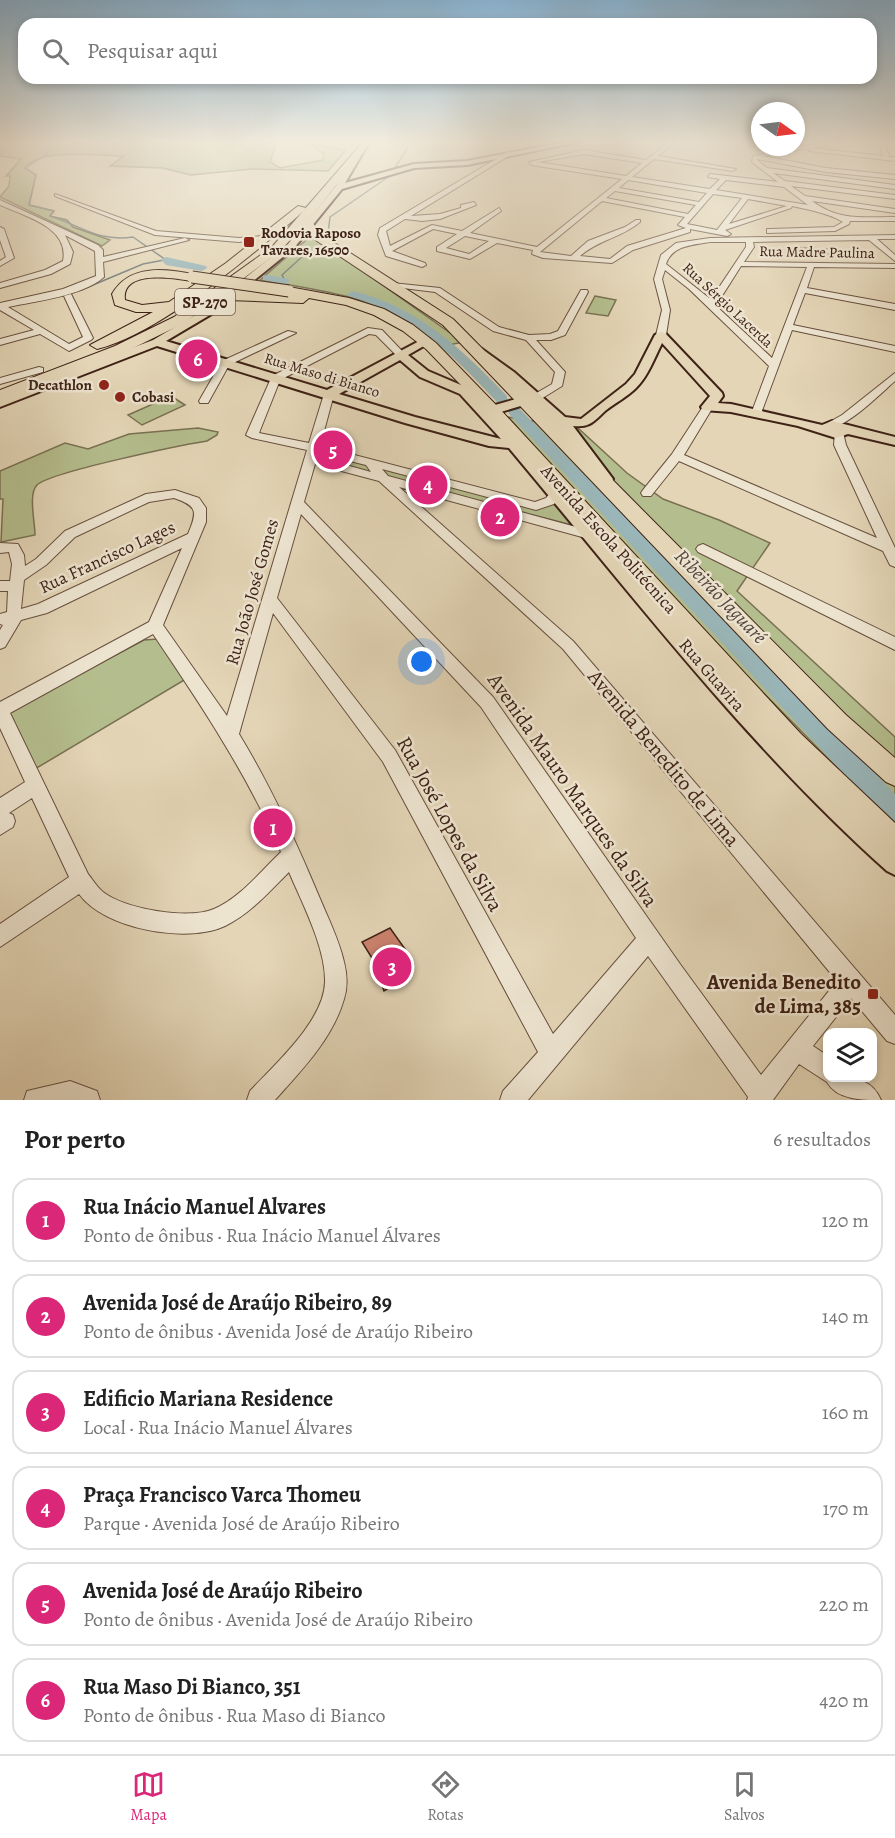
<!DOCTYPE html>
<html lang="pt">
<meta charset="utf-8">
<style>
body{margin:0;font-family:Alegreya,serif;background:#f6f6f6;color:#222}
.controls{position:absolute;right:18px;bottom:18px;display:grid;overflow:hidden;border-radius:12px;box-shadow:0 3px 9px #0003}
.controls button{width:54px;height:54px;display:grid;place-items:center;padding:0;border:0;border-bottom:2px solid #e0e0e0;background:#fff;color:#222;font:30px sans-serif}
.compass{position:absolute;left:751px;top:102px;width:54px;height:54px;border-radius:50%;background:#fff;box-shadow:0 3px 9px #0003;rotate:104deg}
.you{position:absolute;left:422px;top:662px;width:21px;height:21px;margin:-15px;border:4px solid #fff;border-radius:50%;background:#1a73e8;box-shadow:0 0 0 9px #1a73e833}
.badge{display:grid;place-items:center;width:39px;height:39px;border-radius:50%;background:#db2777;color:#fff;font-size:20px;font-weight:700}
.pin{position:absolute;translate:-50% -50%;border:3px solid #fff;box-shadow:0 2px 6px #0006}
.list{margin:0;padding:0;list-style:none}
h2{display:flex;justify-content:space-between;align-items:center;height:78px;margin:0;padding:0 24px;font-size:26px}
h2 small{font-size:20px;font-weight:400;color:#767676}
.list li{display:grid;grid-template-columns:39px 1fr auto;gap:18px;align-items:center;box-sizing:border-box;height:84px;margin:0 12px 12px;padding:0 12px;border:2px solid #e0e0e0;border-radius:18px}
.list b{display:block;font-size:22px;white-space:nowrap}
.list p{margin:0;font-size:20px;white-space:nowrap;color:#767676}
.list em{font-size:20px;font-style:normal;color:#767676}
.icon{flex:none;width:33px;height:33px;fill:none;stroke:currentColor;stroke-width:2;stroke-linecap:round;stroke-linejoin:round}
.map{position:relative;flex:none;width:895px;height:1100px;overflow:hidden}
.search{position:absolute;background:#fff;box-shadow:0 3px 9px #0003;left:18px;right:18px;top:18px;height:66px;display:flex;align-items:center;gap:15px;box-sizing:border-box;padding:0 21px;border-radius:18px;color:#767676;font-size:22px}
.sheet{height:654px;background:#fff}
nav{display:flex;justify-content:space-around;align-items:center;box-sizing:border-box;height:84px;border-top:2px solid #e0e0e0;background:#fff;font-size:16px;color:#767676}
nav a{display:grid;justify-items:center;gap:3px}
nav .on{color:#db2777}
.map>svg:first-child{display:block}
</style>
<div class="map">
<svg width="895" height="1100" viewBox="0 0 895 1100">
<rect width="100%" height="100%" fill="#e3d5b6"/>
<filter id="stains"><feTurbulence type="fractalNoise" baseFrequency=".00333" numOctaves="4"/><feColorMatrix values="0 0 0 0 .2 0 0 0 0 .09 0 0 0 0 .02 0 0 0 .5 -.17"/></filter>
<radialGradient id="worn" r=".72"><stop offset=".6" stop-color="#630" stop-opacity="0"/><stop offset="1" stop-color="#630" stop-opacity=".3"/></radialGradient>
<path fill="#b4bd8d" stroke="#797052" stroke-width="1.5" d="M0 142H264L276 144 270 162 280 168 323 160 324 154 310 143C326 144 332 149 346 150L328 171 252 169 191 175 163 168 110 166 124 156C98 156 41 147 25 168L36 175 29 205 54 211 50 216 67 220 73 227 110 240 102 246 0 197 9 186 10 176H6L21 159 0 156Z
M312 235 463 342 444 346C433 338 423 328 411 321 365 295 311 289 260 280Z
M595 296 616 300 608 316 586 313Z
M171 396 185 405 142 425 128 415Z
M508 417 579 429 627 473 663 499 719 520 770 543 737 591 895 737V820L865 796 678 606Z
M198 428 218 432 217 435 207 441C182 445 50 472 37 485 28 494 35 522 35 535L1 542 3 499H0V471L65 443 88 449 129 434Z
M339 458 537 509 555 502 576 526 345 467Z
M158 639 186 679 35 769 8 712 144 640Z"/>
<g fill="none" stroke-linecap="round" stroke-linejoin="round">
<path stroke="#757b78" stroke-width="1.5" d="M46 142 47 154 25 168 36 175 29 205 54 211 50 216C82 226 97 242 133 237L166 260
M395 168 411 142
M328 233 330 217 394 173
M285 281 282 275 305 254
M81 290 143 264 164 260
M0 308 48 299"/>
<path fill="#9ab6b9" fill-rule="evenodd" d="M166 257 206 266 207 268 202 271 166 265 161 260Z
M267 275 289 279 290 281 285 284 263 280V276Z
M353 291C418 307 462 349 507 396V402H497C451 353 415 317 349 296L347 294Z
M515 408 520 409 895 794V823L886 819 510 415 508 412 510 409Z"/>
</g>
<path fill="#cb826e" stroke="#3e2216" stroke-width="1.5" d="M390 928 405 949 409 976 384 991 372 958 362 942Z"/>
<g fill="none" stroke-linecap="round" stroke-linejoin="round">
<g stroke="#674f3e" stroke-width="2">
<path id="minor" d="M669 142H675L658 156 736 169 733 171 654 159 632 177 710 189 720 179 708 177 710 174 778 182 752 162 753 156 828 142 824 146 811 148 883 156 879 142H885L889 157H895V161L809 151 811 148 763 156 826 168 895 175V179L826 172 757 159V160L767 168 895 185V189L773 173 785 181 895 195V199L791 186 805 196 895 209V213L812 201C838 221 863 217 895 217V221H850L849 224 835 231 767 233V229H770L834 227 843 222C831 214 807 209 792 206L791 208 725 230 731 234 727 236 690 229V232L633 250 612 263 543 258 532 254 533 250 497 243 470 259 437 251V247L457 234 433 229 392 251 425 263 426 265 422 267 386 256 378 235 380 228 508 152 510 155 411 216 440 214 461 208V205L474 202 476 205 440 219 422 221 405 219 386 231 390 246 432 225 462 231 499 208 501 211 470 233 537 247 622 179 531 165 529 162 584 150 646 160ZM584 154 642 163 626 176 538 162ZM628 180 707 193 699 202 619 188ZM726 180 784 187 808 205 716 190ZM615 191 696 205 688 214 606 198ZM713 194 742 198 717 230 687 224ZM748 199 787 206 729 224ZM602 201 685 217 678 225 686 228 627 246 610 259 580 256C600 239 621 238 640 222V220H636L625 227 588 241 571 256 540 252ZM465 236 489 241 469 254 446 248Z
M55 194 156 231 239 238 264 236 268 238 239 242 155 235 55 196Z
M0 200 98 245 103 250V257L185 238 189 240 103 262 104 277C83 296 36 301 8 307L69 344 83 337 64 296 71 294 93 338 91 340 69 351 40 334 0 345V339L34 330 0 310V303L63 289 96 276 95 251 65 235 73 252 70 264 51 274 0 288V283L45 270 63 261C70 227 24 216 0 205Z
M0 227 4 229 14 258 0 266V261L6 257 0 240Z
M895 235V239H877L895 255V261L869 240 753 242 754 247 744 262 895 264V268L814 267 807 288 895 304V310L805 293 793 325 895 346V352L792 330 760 416 756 417 751 414 769 366 689 289 665 270 662 279 670 310 666 335 661 338 656 335 662 310 654 279 661 255 676 243 710 238ZM710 242H746V247L716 292 709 298 666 264C672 245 694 245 710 242ZM741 266 807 267 772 358 713 303 722 296Z
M790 248 847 250 851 252 847 254 787 252V248Z
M392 283 440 288 499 327 529 335 550 334 558 331 581 290H587L588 292 565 335 551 340H536L565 372 562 386 541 399H533V395L552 384 555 372 526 340 493 331 435 292 395 287 391 285Z
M368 328 382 330 403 352V356H397L376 335 369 334 280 380 259 433 309 443 324 394 329 391 334 394 320 446 535 502 546 498 552 491H560L562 494 554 504 536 510 382 469 388 476 598 533 600 536 593 540 399 487 573 641 895 1015V1044L887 1041 851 998 813 1046 828 1056V1078C850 1078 871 1076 881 1100 862 1100 837 1100 827 1082L799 1064 773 1100H747L748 1097 648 956 528 1100H500L503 1091 538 1052 383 762 273 613 239 734C270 785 295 839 318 894 327 916 339 939 344 962 347 974 348 987 344 999 333 1038 302 1070 275 1100H247L250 1091C275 1064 324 1021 325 982 326 948 302 903 289 872 270 891 250 914 225 926 187 944 104 929 79 894L0 947V924L69 877 32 798 9 813 13 815 15 821 13 827 0 835V798L25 782 0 728V702L149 622 182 548 47 613 21 620 5 647 0 649V630L3 625 0 624V614L7 612 8 591H0V581H10L12 564 9 552 0 553V543L18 544 24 555 25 566 36 559 65 531 146 494 175 490 199 498 206 508V522L163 625 227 716 307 450 252 438 246 435 272 376ZM318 453 366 465 371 472 317 457ZM315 464 379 481 563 649 837 981 761 1075 680 964 493 697 304 502ZM174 498C197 506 198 511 188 534L38 604 21 609 24 580 46 565 75 537 149 502ZM301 514 481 707 636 938 553 1034 395 750 277 598ZM153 634C201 705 247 774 281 852 261 871 240 898 214 909 188 920 125 909 103 892 97 887 93 880 88 874L10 713Z
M288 331 296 333 229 365 208 403H200L199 401 222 361Z
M39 367 43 368V372L0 384V378Z
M895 373V381C881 393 844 431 826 428V424L842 415Z
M708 404 713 407 684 455 877 538 834 445 835 432H843L846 445 895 548V567L890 565 883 551 679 461 651 496H643L641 493 643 490 672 454 704 405Z
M703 544 895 637V650L698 552 696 549 698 546Z
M70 1081 97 1091 100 1100H24L27 1091Z"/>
</g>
<g stroke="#3e2216" stroke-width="4">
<path id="major" d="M565 142H578L467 165 414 168 342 189 294 248 215 312 166 341 327 390 425 338 429 339V343L408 355 428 371 468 388 488 407 527 396 478 355 476 353 482 349 514 372 565 417 581 419 626 384 635 374 655 335 661 332 665 333 722 393 723 396 718 403 731 404 822 425 832 421 895 437V445L848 434 836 438 798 426 731 412 703 410 701 407 710 396 662 343C654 359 648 376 636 388 627 397 615 403 605 411 594 421 590 428 573 426L613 479 611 482H601L580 451 534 402 494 414 765 722 842 801 895 847V875L887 871C746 745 630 592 509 448L489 446 405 423 157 346 0 407V398L153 340 207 308 288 244 336 186 363 143 368 144 345 183 414 164 467 161ZM400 360 420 377 460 394 501 439 415 417 339 394Z"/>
</g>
<g stroke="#3e2216" stroke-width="2">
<path id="highway" d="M363 142H371L306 223H313L319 233 453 319 846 715 895 758V786L886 782 828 729 443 325 311 237 304 225 280 251 184 323 125 352 0 400V390L115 346 174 317 272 247Z
M298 206 306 208C295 220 280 231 268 241 224 277 151 336 97 349L90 345 153 312H136L115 305 112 294C129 264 166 268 196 275V279L192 281C174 278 121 269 125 300L142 305 169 302 226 263Z
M289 287 349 298 384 309 413 325 436 343 498 407 801 734 895 823V856L885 852 783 750 488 413 426 349 403 331 374 315 346 305 309 298 303 303 228 300 222 296C235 285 270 293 287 294L283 291Z"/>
</g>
<use href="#minor" fill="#ede4d0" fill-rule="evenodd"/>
<use href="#major" fill="#e3d5b6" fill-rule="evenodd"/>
<use href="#highway" fill="#e3d5b6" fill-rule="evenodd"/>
<g stroke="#3e2216" stroke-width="13" stroke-linecap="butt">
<path id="highway-bridge" d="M192 277 289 291"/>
</g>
<use href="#highway-bridge" stroke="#e3d5b6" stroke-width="11"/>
</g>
<linearGradient id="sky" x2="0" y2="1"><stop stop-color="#89b5d5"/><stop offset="0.48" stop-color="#f2ecde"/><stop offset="1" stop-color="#f2ecde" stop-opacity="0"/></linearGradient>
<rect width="895" height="296" fill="url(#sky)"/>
<g fill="#8f2418" stroke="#ede4d0" stroke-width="2">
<rect x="243" y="236" width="12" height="12" rx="3"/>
<circle cx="104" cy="385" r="6"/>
<circle cx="120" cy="397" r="6"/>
<rect x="867" y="988" width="12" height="12" rx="3"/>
</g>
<g text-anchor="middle" stroke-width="5" stroke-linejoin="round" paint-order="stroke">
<g font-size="15" font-weight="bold" fill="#3e2216" stroke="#ede4d0" text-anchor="start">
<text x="261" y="238">Rodovia Raposo<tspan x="261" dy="17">Tavares, 16500</tspan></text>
<text x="92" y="390" text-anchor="end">Decathlon</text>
<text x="132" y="402">Cobasi</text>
</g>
<g font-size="15" fill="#3e2216" stroke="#ede4d0">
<text transform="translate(817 252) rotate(1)" y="5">Rua Madre Paulina</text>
<text transform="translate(728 305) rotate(43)" y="5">Rua Sérgio Lacerda</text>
<text transform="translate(322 375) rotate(17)" y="5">Rua Maso di Bianco</text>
</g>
<rect fill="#ede4d0" stroke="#725c4e" stroke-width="1.5" x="175" y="289" width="60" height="26" rx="4.5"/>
<g font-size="16" font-weight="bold" fill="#3e2216">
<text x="205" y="308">SP-270</text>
</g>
<g font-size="18" fill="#3e2216" stroke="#ede4d0">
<text transform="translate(609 539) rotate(48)" y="6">Avenida Escola Politécnica</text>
<text transform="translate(107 557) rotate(-25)" y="6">Rua Francisco Lages</text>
<text transform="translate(252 592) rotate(-74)" y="6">Rua João José Gomes</text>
<text transform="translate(712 675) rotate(49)" y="6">Rua Guavira</text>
</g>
<g font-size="20" font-style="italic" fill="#55473f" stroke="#ede4d0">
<text transform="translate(721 596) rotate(46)" y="7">Ribeirão Jaguaré</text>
</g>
<g font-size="21" fill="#3e2216" stroke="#ede4d0">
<text transform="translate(664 758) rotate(50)" y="7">Avenida Benedito de Lima</text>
<text transform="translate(573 790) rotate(55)" y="7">Avenida Mauro Marques da Silva</text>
<text transform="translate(450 824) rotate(61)" y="7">Rua José Lopes da Silva</text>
</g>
<g font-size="21" font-weight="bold" fill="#3e2216" stroke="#ede4d0" text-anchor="end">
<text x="861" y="989">Avenida Benedito<tspan x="861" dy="24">de Lima, 385</tspan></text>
</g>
</g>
<rect width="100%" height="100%" filter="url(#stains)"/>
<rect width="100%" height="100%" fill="url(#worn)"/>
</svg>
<div class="controls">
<button><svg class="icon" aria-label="layers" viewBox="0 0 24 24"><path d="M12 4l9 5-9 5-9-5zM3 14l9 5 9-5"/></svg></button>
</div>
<svg class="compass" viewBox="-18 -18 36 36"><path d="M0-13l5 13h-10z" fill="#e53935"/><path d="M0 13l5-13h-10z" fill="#767676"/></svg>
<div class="you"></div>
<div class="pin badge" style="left:273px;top:828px">1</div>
<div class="pin badge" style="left:500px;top:517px">2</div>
<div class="pin badge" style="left:392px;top:967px">3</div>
<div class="pin badge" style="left:428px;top:485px">4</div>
<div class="pin badge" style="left:333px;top:450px">5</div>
<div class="pin badge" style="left:198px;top:359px">6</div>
<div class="search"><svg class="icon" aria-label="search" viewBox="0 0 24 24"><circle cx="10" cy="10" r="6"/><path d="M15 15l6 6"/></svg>Pesquisar aqui</div>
</div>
<section class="sheet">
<h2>Por perto<small>6 resultados</small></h2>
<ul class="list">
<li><span class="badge">1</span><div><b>Rua Inácio Manuel Alvares</b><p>Ponto de ônibus · Rua Inácio Manuel Álvares</p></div><em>120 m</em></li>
<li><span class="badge">2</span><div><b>Avenida José de Araújo Ribeiro, 89</b><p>Ponto de ônibus · Avenida José de Araújo Ribeiro</p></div><em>140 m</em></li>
<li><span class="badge">3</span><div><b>Edificio Mariana Residence</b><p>Local · Rua Inácio Manuel Álvares</p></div><em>160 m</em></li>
<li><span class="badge">4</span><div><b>Praça Francisco Varca Thomeu</b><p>Parque · Avenida José de Araújo Ribeiro</p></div><em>170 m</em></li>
<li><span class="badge">5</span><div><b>Avenida José de Araújo Ribeiro</b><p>Ponto de ônibus · Avenida José de Araújo Ribeiro</p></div><em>220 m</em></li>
<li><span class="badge">6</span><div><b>Rua Maso Di Bianco, 351</b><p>Ponto de ônibus · Rua Maso di Bianco</p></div><em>420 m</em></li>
</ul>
</section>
<nav>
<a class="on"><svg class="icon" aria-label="map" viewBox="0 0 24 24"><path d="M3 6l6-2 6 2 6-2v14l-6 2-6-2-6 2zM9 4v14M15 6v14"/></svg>Mapa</a>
<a><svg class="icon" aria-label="directions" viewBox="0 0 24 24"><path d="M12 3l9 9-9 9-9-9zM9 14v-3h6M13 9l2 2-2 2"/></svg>Rotas</a>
<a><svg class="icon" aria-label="saved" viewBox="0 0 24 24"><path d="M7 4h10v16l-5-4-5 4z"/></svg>Salvos</a>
</nav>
